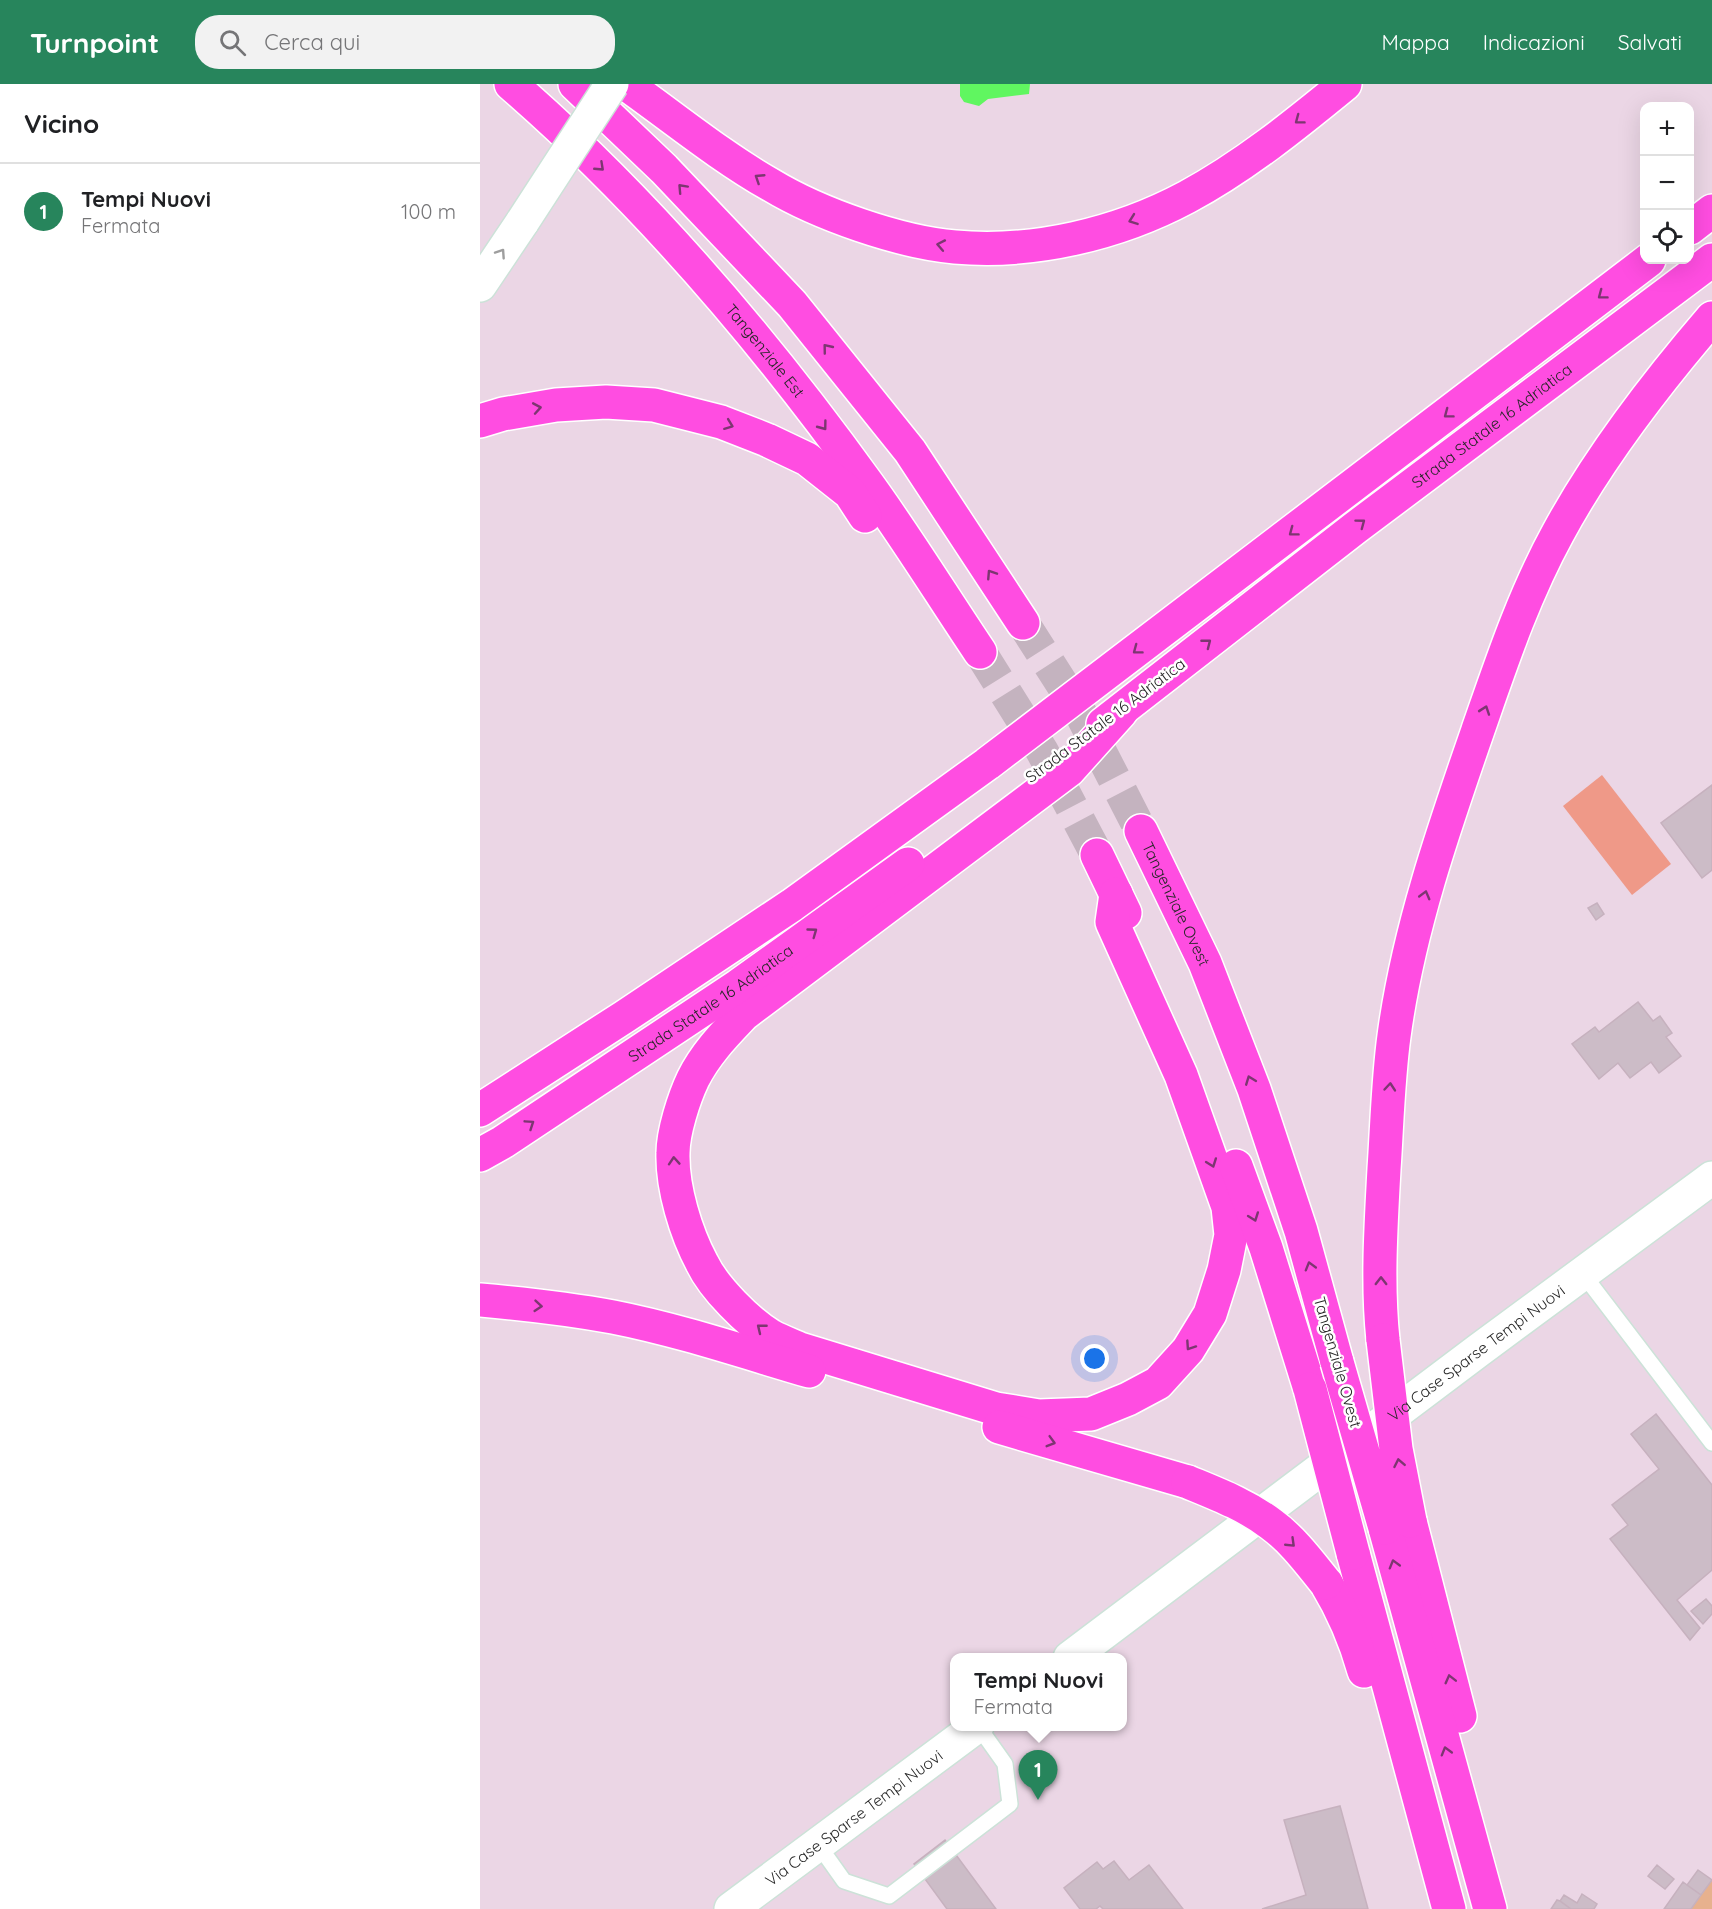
<!DOCTYPE html>
<html lang="it">
<meta charset="utf-8">
<style>
body{margin:0;font-family:Quicksand,sans-serif;background:#f2f2f2;color:#202124}
.controls{position:absolute;right:18px;top:18px;display:grid;overflow:hidden;border-radius:12px;box-shadow:0 6px 24px #0002}
.controls button{width:54px;height:54px;display:grid;place-items:center;padding:0;border:0;border-bottom:2px solid #e0e0e0;background:#fff;color:#202124;font:30px sans-serif}
.you{position:absolute;left:615px;top:1275px;width:21px;height:21px;margin:-15px;border:4px solid #fff;border-radius:50%;background:#1a73e8;box-shadow:0 0 0 9px #1a73e833}
.badge{display:grid;place-items:center;width:39px;height:39px;border-radius:50%;background:#27855c;color:#fff;font-size:20px;font-weight:700}
.pin{position:absolute;translate:-50% -50px;filter:drop-shadow(0 2px 3px #0008)}
.pin::after{content:'';position:absolute;top:32px;width:21px;height:18px;background:inherit;clip-path:polygon(0 0,100% 0,50% 100%)}
.popup{position:absolute;left:470px;top:1569px;width:177px;height:78px;box-sizing:border-box;display:grid;place-content:center;border-radius:12px;background:#fff;filter:drop-shadow(0 2px 4px #0005);font-size:20px;white-space:nowrap;color:#757577}
.popup b{font-size:22px;color:#202124}
.popup::after{content:'';position:absolute;left:50%;top:100%;margin-left:-12px;border:12px solid transparent;border-top-color:#fff}
.list{margin:0;padding:0;list-style:none}
h2{display:flex;justify-content:space-between;align-items:center;height:78px;margin:0;padding:0 24px;font-size:26px}
h2 small{font-size:20px;font-weight:400;color:#757577}
.list li{display:grid;grid-template-columns:39px 1fr auto;gap:18px;align-items:center;box-sizing:border-box;height:96px;padding:0 24px;border-top:2px solid #e0e0e0}
.list b{display:block;font-size:22px;white-space:nowrap}
.list p{margin:0;font-size:20px;white-space:nowrap;color:#757577}
.list em{font-size:20px;font-style:normal;color:#757577}
.icon{flex:none;width:33px;height:33px;fill:none;stroke:currentColor;stroke-width:2;stroke-linecap:round;stroke-linejoin:round}
.map{position:relative;flex:none;width:1232px;height:1825px;overflow:hidden}
header{display:flex;align-items:center;gap:36px;box-sizing:border-box;height:84px;padding:0 30px;background:#27855c;color:#fff}
header strong{font-size:28px}
nav{display:flex;gap:33px;margin-inline-start:auto;font-size:21px}
.search{width:420px;height:54px;background:#f2f2f2;display:flex;align-items:center;gap:15px;box-sizing:border-box;padding:0 21px;border-radius:24px;color:#757577;font-size:22px}
main{display:flex}
aside{flex:1;background:#fff}
.map>svg:first-child{display:block}
</style>
<header>
<strong>Turnpoint</strong>
<div class="search"><svg class="icon" aria-label="search" viewBox="0 0 24 24"><circle cx="10" cy="10" r="6"/><path d="M15 15l6 6"/></svg>Cerca qui</div>
<nav><a>Mappa</a><a>Indicazioni</a><a>Salvati</a></nav>
</header>
<main>
<aside>
<h2>Vicino<small></small></h2>
<ul class="list">
<li><span class="badge">1</span><div><b>Tempi Nuovi</b><p>Fermata</p></div><em>100 m</em></li>
</ul>
</aside>
<div class="map">
<svg width="1232" height="1825" viewBox="0 0 1232 1825">
<rect width="100%" height="100%" fill="#ebd6e5"/>
<path fill="#e7b18e" d="M1232 1796V1825H1211Z"/>
<path fill="#ef9988" d="M1122 691 1191 780 1152 811 1083 722Z"/>
<path fill="#60f660" d="M480 0H550L549 10 508 15 499 22 484 18 480 12Z"/>
<path fill="#ccbcc7" stroke="#c6b1be" stroke-width="1.5" d="M1232 701V786L1222 794 1181 739Z
M1117 819 1124 830 1116 836 1108 824Z
M1158 918 1173 937 1180 932 1192 949 1186 953 1201 972 1179 989 1171 978 1150 994 1138 979 1119 995 1092 960 1115 943 1119 948Z
M1176 1330 1232 1401V1486L1197 1516 1220 1544 1210 1556 1130 1455 1148 1441 1132 1421 1179 1385 1151 1350Z
M1226 1515 1232 1522V1530L1223 1540 1211 1527Z
M860 1722 888 1825H782L826 1811 804 1736Z
M465 1756 516 1825H467L434 1780Z
M634 1777 649 1796 669 1781 703 1825H623L620 1822 616 1825H600L584 1804 617 1778 623 1785Z
M1177 1781 1194 1795 1185 1805 1168 1792Z
M1218 1786 1232 1796 1221 1811 1207 1801Z
M1203 1798 1221 1811 1211 1825H1184Z
M1102 1810 1117 1820 1114 1825H1091L1080 1817 1084 1811 1097 1819Z
M1077 1816 1080 1817 1091 1825H1071Z"/>
<g fill="none" stroke-linecap="round" stroke-linejoin="round">
<path stroke="#c4b3bf" stroke-width="33" stroke-dasharray="33 16" stroke-linecap="butt" d="M543 539 600 628 661 747
M500 568 562 667 617 771"/>
<g stroke="#cce2d8" stroke-width="18">
<path id="lane" d="M1103 1190 1232 1359
M337 1759 364 1797 409 1812 530 1720 525 1680 498 1642"/>
</g>
<g stroke="#cce2d8" stroke-width="36">
<g id="secondary">
<path d="M0 201 43 137"/>
<path id="s1" d="M590 1574 999 1266 1232 1094"/>
<path id="s2" d="M251 1825 497 1642"/>
</g>
</g>
<g stroke="#fff" stroke-width="36">
<g id="highway">
<path id="s3" d="M31 0C167 118 284 256 389 402 428 456 463 513 500 568"/>
<path d="M95 0 184 85 312 220 430 367 543 539"/>
<path d="M146 0C194 34 240 72 291 101 339 130 419 158 475 163 553 170 638 150 707 113 763 83 815 41 865 0"/>
<path d="M1210 144 1232 127"/>
<path d="M0 337 23 330 76 321 126 318 174 321 241 338 287 356 327 375 370 409 385 432"/>
<path id="s4" d="M623 640 875 444 1232 176"/>
<path id="s5" d="M661 747 725 879 774 1005 821 1147 857 1278"/>
<path d="M617 771 645 829"/>
<path d="M636 810 632 838 701 991 748 1123 751 1151 744 1186 730 1230 708 1266 678 1299 648 1315 611 1330 559 1332 516 1325 320 1265C311 1261 300 1257 291 1252 268 1238 234 1204 222 1179 206 1149 192 1104 193 1069 193 1048 204 1014 213 995 226 969 245 950 264 930L589 686 641 628"/>
<path d="M0 1026 144 933 312 821 507 680 1169 176"/>
<path id="s6" d="M0 1071 23 1058 258 902 428 780"/>
<path d="M756 1082 786 1164 830 1305"/>
<path d="M0 1216C45 1220 89 1225 133 1233 199 1246 264 1268 329 1287"/>
<path d="M903 1256C897 1199 901 1141 904 1085 907 1041 908 996 914 952 928 847 964 744 999 643 1022 577 1044 511 1078 449 1118 375 1177 298 1232 234"/>
<path d="M519 1343 708 1398"/>
<path d="M930 1437 980 1632"/>
<path d="M905 1444 1010 1825"/>
<path d="M873 1469 969 1825"/>
<path d="M846 1499C863 1527 875 1555 884 1587"/>
</g>
</g>
<use href="#lane" stroke="#fff" stroke-width="15"/>
<use href="#secondary" stroke="#fff" stroke-width="33"/>
<use href="#highway" stroke="#ff4de1" stroke-width="33"/>
<g stroke="#cce2d8" stroke-width="36" stroke-linecap="butt">
<path id="secondary-bridge" d="M43 137 132 0"/>
</g>
<g stroke="#fff" stroke-width="36" stroke-linecap="butt">
<path id="highway-bridge" d="M903 1256 916 1365 930 1437
M857 1278 905 1444
M830 1305 873 1469
M708 1398C737 1410 766 1421 791 1440 813 1456 829 1478 846 1499"/>
</g>
<use href="#secondary-bridge" stroke="#fff" stroke-width="33"/>
<use href="#highway-bridge" stroke="#ff4de1" stroke-width="33"/>
</g>
<defs><path id="oneway-chevron" d="M-2-3.5L2.5 0L-2 3.5" fill="none" stroke-width="1.6" stroke-linecap="round" stroke-linejoin="round" transform="scale(1.5)"/></defs>
<g stroke="#7d3671">
<use href="#oneway-chevron" transform="translate(819 36) rotate(143)"/>
<use href="#oneway-chevron" transform="translate(120 83) rotate(43)"/>
<use href="#oneway-chevron" transform="translate(279 94) rotate(-147)"/>
<use href="#oneway-chevron" transform="translate(202 104) rotate(-133)"/>
<use href="#oneway-chevron" transform="translate(653 136) rotate(160)"/>
<use href="#oneway-chevron" transform="translate(461 161) rotate(-169)"/>
<use href="#oneway-chevron" transform="translate(1122 211) rotate(143)"/>
<use href="#oneway-chevron" transform="translate(347 264) rotate(-129)"/>
<use href="#oneway-chevron" transform="translate(57 324) rotate(-10)"/>
<use href="#oneway-chevron" transform="translate(968 330) rotate(143)"/>
<use href="#oneway-chevron" transform="translate(249 341) rotate(21)"/>
<use href="#oneway-chevron" transform="translate(343 342) rotate(53)"/>
<use href="#oneway-chevron" transform="translate(881 439) rotate(-37)"/>
<use href="#oneway-chevron" transform="translate(813 448) rotate(143)"/>
<use href="#oneway-chevron" transform="translate(511 490) rotate(-123)"/>
<use href="#oneway-chevron" transform="translate(727 559) rotate(-38)"/>
<use href="#oneway-chevron" transform="translate(657 566) rotate(143)"/>
<use href="#oneway-chevron" transform="translate(1005 626) rotate(-71)"/>
<use href="#oneway-chevron" transform="translate(945 811) rotate(-75)"/>
<use href="#oneway-chevron" transform="translate(333 848) rotate(-36)"/>
<use href="#oneway-chevron" transform="translate(770 996) rotate(-111)"/>
<use href="#oneway-chevron" transform="translate(910 1003) rotate(-85)"/>
<use href="#oneway-chevron" transform="translate(50 1040) rotate(-34)"/>
<use href="#oneway-chevron" transform="translate(194 1077) rotate(-94)"/>
<use href="#oneway-chevron" transform="translate(732 1079) rotate(70)"/>
<use href="#oneway-chevron" transform="translate(774 1133) rotate(70)"/>
<use href="#oneway-chevron" transform="translate(830 1182) rotate(-106)"/>
<use href="#oneway-chevron" transform="translate(901 1197) rotate(-90)"/>
<use href="#oneway-chevron" transform="translate(58 1222) rotate(5)"/>
<use href="#oneway-chevron" transform="translate(281 1244) rotate(-141)"/>
<use href="#oneway-chevron" transform="translate(710 1262) rotate(124)"/>
<use href="#oneway-chevron" transform="translate(571 1358) rotate(16)"/>
<use href="#oneway-chevron" transform="translate(919 1379) rotate(-101)"/>
<use href="#oneway-chevron" transform="translate(811 1459) rotate(44)"/>
<use href="#oneway-chevron" transform="translate(914 1480) rotate(-106)"/>
<use href="#oneway-chevron" transform="translate(970 1595) rotate(-104)"/>
<use href="#oneway-chevron" transform="translate(966 1667) rotate(-106)"/>
</g>
<use stroke="#9e9e9e" href="#oneway-chevron" transform="translate(21 169) rotate(-56)"/>
<g text-anchor="middle" stroke-width="5" stroke-linejoin="round" paint-order="stroke">
<g font-size="16" fill="#272727" stroke="#fff">
<text dy="6" stroke="none"><textPath href="#s3" startOffset="369">Tangenziale Est</textPath></text>
<text dy="6" stroke="none"><textPath href="#s4" startOffset="490">Strada Statale 16 Adriatica</textPath></text>
<text transform="translate(625 636) rotate(-37)" y="6">Strada Statale 16 Adriatica</text>
<text dy="6" stroke="none"><textPath href="#s5" startOffset="81">Tangenziale Ovest</textPath></text>
<text dy="6" stroke="none"><textPath href="#s6" startOffset="276">Strada Statale 16 Adriatica</textPath></text>
<text dy="6" stroke="none"><textPath href="#s1" startOffset="508">Via Case Sparse Tempi Nuovi</textPath></text>
<text transform="translate(858 1278) rotate(74)" y="6">Tangenziale Ovest</text>
<text dy="6" stroke="none"><textPath href="#s2" startOffset="153">Via Case Sparse Tempi Nuovi</textPath></text>
</g>
</g>
</svg>
<div class="controls">
<button>+</button>
<button>−</button>
<button><svg class="icon" aria-label="locate" viewBox="0 0 24 24"><circle cx="12" cy="12" r="6"/><path d="M12 2v4M12 18v4M2 12h4M18 12h4"/></svg></button>
</div>
<div class="you"></div>
<div class="pin badge" style="left:558px;top:1716px">1</div>
<div class="popup"><b>Tempi Nuovi</b>Fermata</div>
</div>
</main>
